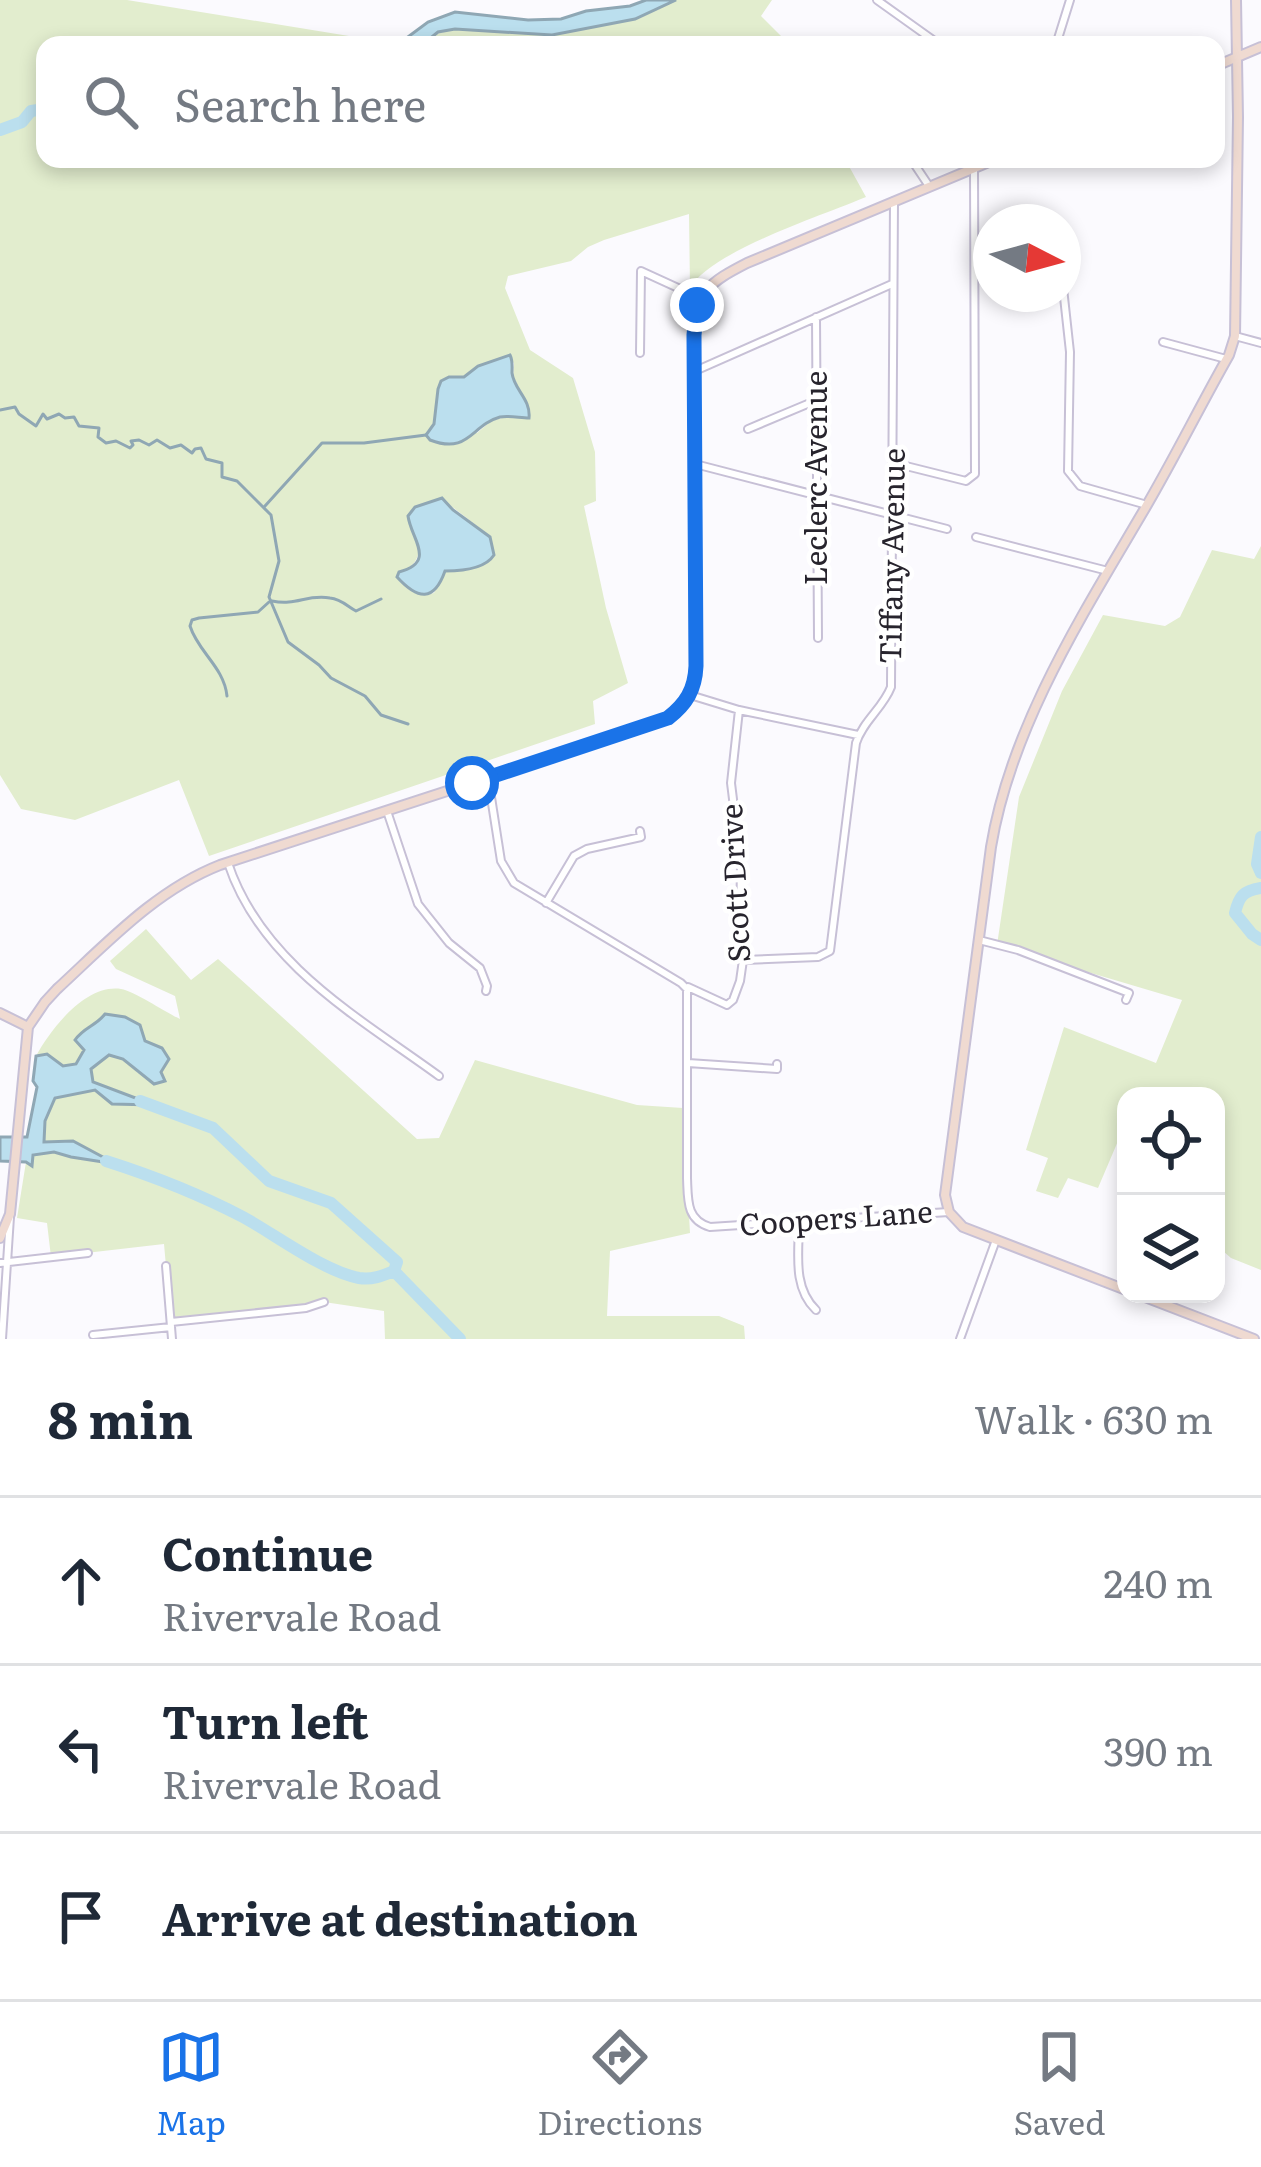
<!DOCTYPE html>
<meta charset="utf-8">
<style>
body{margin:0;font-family:Literata,serif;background:#f6f6f7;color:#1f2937}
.controls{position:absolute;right:36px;bottom:36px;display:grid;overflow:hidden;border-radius:24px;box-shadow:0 6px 18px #0003}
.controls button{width:108px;height:108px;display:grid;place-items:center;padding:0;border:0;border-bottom:3px solid #e0e1e3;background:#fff;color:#1f2937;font:60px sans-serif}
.compass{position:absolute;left:973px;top:204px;width:108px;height:108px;border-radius:50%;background:#fff;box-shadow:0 6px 18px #0003;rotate:96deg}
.stop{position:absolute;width:36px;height:36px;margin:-27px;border:9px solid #1a73e8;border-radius:50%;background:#fff}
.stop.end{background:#1a73e8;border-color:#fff;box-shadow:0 3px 12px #0008}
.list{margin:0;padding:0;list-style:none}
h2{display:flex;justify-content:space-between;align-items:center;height:156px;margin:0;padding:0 48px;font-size:51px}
h2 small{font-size:39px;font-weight:400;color:#747a83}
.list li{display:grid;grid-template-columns:78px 1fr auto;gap:36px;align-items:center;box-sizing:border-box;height:168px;padding:0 48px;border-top:3px solid #e0e1e3}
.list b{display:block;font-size:45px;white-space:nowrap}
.list p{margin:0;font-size:39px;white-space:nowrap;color:#747a83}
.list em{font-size:39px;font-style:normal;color:#747a83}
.icon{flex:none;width:66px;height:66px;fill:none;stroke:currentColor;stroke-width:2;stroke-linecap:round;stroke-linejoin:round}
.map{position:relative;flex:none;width:1261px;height:1339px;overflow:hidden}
.search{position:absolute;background:#fff;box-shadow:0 6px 18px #0003;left:36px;right:36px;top:36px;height:132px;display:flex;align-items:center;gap:30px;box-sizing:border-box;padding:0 42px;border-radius:24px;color:#747a83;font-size:45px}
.sheet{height:660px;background:#fff}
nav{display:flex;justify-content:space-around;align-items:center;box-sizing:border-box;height:168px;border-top:3px solid #e0e1e3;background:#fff;font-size:33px;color:#747a83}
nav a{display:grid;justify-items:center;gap:6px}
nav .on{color:#1a73e8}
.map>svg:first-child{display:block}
</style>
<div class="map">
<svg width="1261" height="1339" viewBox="0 0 1261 1339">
<rect width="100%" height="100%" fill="#fbfafe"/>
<path fill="#e2edce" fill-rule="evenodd" d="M0 0H127L398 44 455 29 552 35 635 19 676 0H772L761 16 790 45H45V159H845L866 197C824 215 711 251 690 288L689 214 604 240 588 247 571 261 508 276 505 288 530 350 573 378 595 452 596 501 584 506 606 608 628 683 593 701 595 724 209 856 179 780 75 820 21 809 0 775ZM505 356 514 363 513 377 517 383 509 416 491 421 477 433 427 431 434 424 449 378 464 377 478 366ZM436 499C450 502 470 522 484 531L486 563 464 571H445L434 593C420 597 409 589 399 581V572C430 563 417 533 415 507Z
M1261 546V1270L1231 1258 1216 1245V1096H1200L1186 1088 1178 1096H1126V1132L1121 1134 1098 1188 1068 1178 1058 1198 1036 1191 1048 1158 1026 1150 1064 1027 1156 1063 1182 1000 997 945 1019 797 1062 691 1103 615 1165 626 1180 617 1212 550 1254 559Z
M146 929 191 980 218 959 417 1139 439 1138 475 1060 637 1105 683 1108 690 1233 610 1251 607 1316H719L744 1326 745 1339H385L384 1311 324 1302 306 1308 171 1322 164 1244 51 1257 47 1223 17 1218 26 1162 31 1165 33 1155 54 1152 71 1157 112 1163 44 1142 45 1121 55 1098 95 1090 112 1104H149L93 1081 91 1069 108 1055 123 1059 138 1073 145 1041 140 1025 125 1017 105 1014 76 1064 63 1066 47 1054 36 1056C51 1029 85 984 121 989 134 991 165 1012 180 1019L175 996 116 969 110 961Z"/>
<path fill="#bbdfee" stroke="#8fa7b4" stroke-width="3" d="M646 0H676L635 19 552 35 455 29 438 32 422 45H397L428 22 455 12 528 20 561 19 586 11 630 6Z
M510 355C513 361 512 367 512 373 514 390 531 399 529 418 520 418 509 415 500 417 471 425 469 455 430 440L426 435 434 424 438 389 441 381 449 377H464L478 366Z
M442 498 453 510 490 537 494 555C485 569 461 571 445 571 434 602 418 600 397 577L399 572C437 562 411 539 408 516L415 507Z
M105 1014 125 1017 140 1025 145 1041 162 1048 169 1059 161 1072 165 1081 154 1084 123 1059 109 1055 91 1069 93 1082 154 1105 112 1104 95 1090 55 1098 45 1121 44 1142 73 1141 116 1164 71 1157 54 1152 33 1155 32 1166 26 1162 0 1161V1137H27L37 1087 33 1081 36 1056 47 1054 63 1066 76 1064 84 1050 75 1040C84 1027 96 1026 105 1014Z"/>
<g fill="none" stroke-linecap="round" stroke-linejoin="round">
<path stroke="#8fa7b4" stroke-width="3" d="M0 410 15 407 19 414 36 426 43 414 47 419 59 414 65 418 74 417 79 426 99 428 98 437 106 443 116 441 130 448 133 445 131 441 139 440 149 445 157 440 170 448 181 445 192 453 195 449 201 448 206 459 222 463V477L237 481 271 515 279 561 269 597 288 642 319 665 331 678 365 696 381 715 408 724
M265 506 322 443H364L426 435
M272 601C297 606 306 594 330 598 341 599 347 606 356 611L381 599
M227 696C224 667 198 652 190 626L192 620 199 618 258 612 269 602"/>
<path stroke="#bbdfee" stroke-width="12" d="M0 130 22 122 31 111 45 109
M1261 837 1257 864 1261 873
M1261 888C1243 891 1239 896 1235 913L1252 934 1261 940
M140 1101 213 1128 269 1181 331 1203 397 1262 394 1271 460 1339
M106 1161C153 1176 199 1194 243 1217 276 1235 323 1271 359 1278 372 1280 382 1276 394 1271"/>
<g stroke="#c7c0d6" stroke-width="10">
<path id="street" d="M877 0 940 45
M1056 45 1070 0
M911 159 929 186
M1063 288 1070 352 1068 471 1080 486 1147 505
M816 317 818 638
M1235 336 1261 343
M1163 342 1226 359
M640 353 641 271 700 298
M695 371 892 284
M748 429 817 400
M894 463 966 481 975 474 974 169
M695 464 947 529
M976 537 1108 571
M690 695 739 710 858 735
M488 778 501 861 514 883 681 983 687 989V1178C688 1200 686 1220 710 1227L949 1212
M387 811 418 904 449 943 480 968 487 986 486 991
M228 863C261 963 358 1017 439 1076
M546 903 574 856 587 849 641 837 640 831
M979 940 1018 950 1129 993 1126 1000
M743 960 818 957 830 951 856 743C863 721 883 708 891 687L894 201
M688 987 727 1005 733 1000 740 981 743 960 740 932 741 864 731 783 739 710
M688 1063 777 1069V1064
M799 1221C799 1252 792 1287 816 1310
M0 1263 88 1253
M166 1266 172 1339
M171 1322 306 1308 324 1302
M93 1335 171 1327
M2 1339 10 1217
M960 1339 996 1240"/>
</g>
<g stroke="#c7c0d6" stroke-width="12">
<path id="secondary" d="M1216 66 1261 47
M0 1013 28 1027
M0 1238 10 1214 28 1027 45 1002 57 989C107 943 156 890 220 865L619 735C657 722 686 719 695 675L694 335C695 292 710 282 747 263L996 159
M1126 1290 963 1227 949 1212 945 1195 991 847C1011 726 1083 614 1144 510 1174 459 1200 406 1229 355L1235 336 1238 117 1236 0
M1137 1294 1254 1339"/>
</g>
<use href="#street" stroke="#fff" stroke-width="6"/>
<use href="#secondary" stroke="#efdad1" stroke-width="8"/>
</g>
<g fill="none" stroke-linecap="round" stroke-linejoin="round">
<path stroke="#1a73e8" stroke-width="15" d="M472 783 668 718C686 704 695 690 696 666L694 335 697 305"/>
</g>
<g text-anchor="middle" stroke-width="9" stroke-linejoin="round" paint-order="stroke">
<g font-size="30" fill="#27242d" stroke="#fff">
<text transform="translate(817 478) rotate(-90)" y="10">Leclerc Avenue</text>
<text transform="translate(893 556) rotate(-89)" y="10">Tiffany Avenue</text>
<text transform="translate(736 883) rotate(-93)" y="10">Scott Drive</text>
<text transform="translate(836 1219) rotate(-4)" y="10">Coopers Lane</text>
</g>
</g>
</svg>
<div class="controls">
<button><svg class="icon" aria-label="locate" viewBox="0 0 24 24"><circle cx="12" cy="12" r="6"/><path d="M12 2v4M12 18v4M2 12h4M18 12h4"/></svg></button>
<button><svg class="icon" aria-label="layers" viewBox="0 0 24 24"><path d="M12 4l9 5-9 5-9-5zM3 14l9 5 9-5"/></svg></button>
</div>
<svg class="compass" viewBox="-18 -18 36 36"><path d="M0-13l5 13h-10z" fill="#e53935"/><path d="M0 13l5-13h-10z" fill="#747a83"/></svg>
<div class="stop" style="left:472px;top:783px"></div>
<div class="stop end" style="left:697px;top:305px"></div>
<div class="search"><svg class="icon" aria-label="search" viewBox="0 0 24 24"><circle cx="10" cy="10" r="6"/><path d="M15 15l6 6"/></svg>Search here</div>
</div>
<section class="sheet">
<h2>8 min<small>Walk · 630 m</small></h2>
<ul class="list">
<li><svg class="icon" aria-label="ahead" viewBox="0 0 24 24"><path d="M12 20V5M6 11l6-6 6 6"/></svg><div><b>Continue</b><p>Rivervale Road</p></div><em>240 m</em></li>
<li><svg class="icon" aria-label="left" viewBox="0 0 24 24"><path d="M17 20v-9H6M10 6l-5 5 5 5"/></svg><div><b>Turn left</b><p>Rivervale Road</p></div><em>390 m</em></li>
<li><svg class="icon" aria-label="arrive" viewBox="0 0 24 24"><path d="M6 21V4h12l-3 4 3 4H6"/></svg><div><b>Arrive at destination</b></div></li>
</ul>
</section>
<nav>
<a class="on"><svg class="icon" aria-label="map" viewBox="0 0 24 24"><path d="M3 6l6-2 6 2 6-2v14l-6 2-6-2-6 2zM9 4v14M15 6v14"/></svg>Map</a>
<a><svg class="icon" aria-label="directions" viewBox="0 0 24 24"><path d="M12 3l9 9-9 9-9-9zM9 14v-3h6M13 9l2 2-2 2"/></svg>Directions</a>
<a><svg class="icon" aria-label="saved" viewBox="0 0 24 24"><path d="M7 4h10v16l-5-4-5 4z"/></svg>Saved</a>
</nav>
